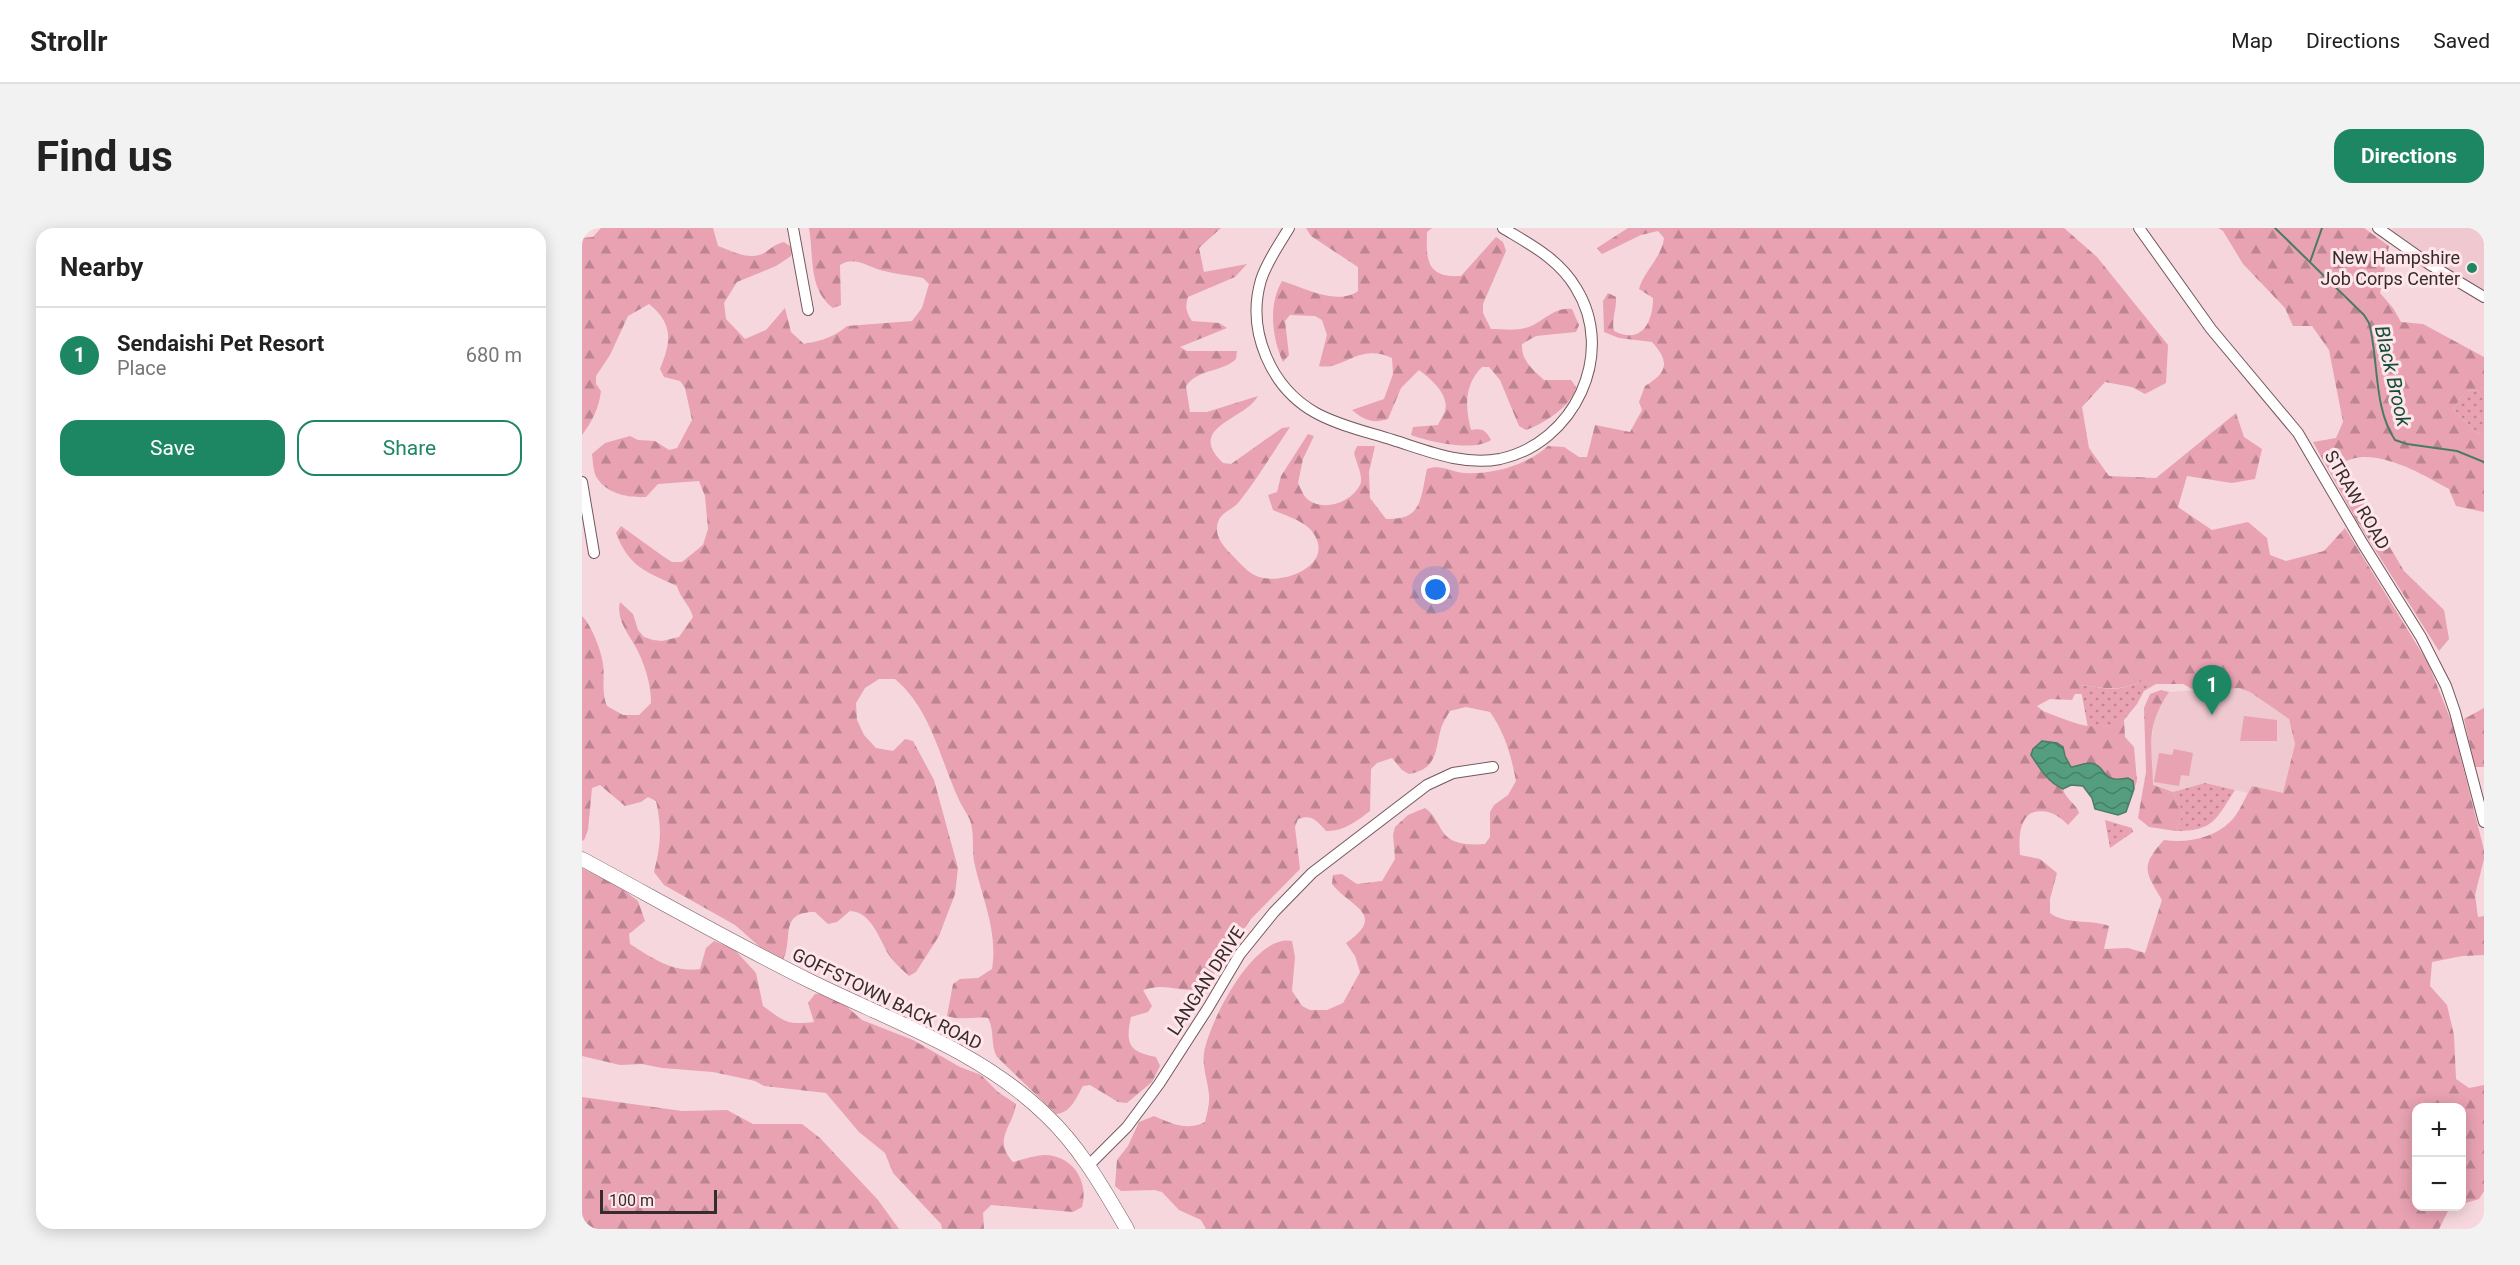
<!DOCTYPE html>
<meta charset="utf-8">
<style>
body{margin:0;font-family:Roboto,sans-serif;background:#f2f2f2;color:#222}
.controls{position:absolute;right:18px;bottom:18px;display:grid;overflow:hidden;border-radius:12px;box-shadow:0 3px 15px #0003}
.controls button{width:54px;height:54px;display:grid;place-items:center;padding:0;border:0;border-bottom:2px solid #e0e0e0;background:#fff;color:#222;font:30px sans-serif}
.scale{position:absolute;left:18px;bottom:15px;width:117px;box-sizing:border-box;padding-left:6px;border:3px solid #362b2d;border-top:0;font-size:16px;line-height:21px;white-space:nowrap;color:#362b2d;-webkit-text-stroke:4px #ffe6eb;paint-order:stroke}
.you{position:absolute;left:854px;top:362px;width:21px;height:21px;margin:-15px;border:4px solid #fff;border-radius:50%;background:#1a73e8;box-shadow:0 0 0 9px #1a73e833}
.badge{display:grid;place-items:center;width:39px;height:39px;border-radius:50%;background:#1d8763;color:#fff;font-size:20px;font-weight:700}
.pin{position:absolute;translate:-50% -50px;filter:drop-shadow(0 2px 3px #0008)}
.pin::after{content:'';position:absolute;top:32px;width:21px;height:18px;background:inherit;clip-path:polygon(0 0,100% 0,50% 100%)}
.list{margin:0;padding:0;list-style:none}
h2{display:flex;justify-content:space-between;align-items:center;height:78px;margin:0;padding:0 24px;font-size:26px}
h2 small{font-size:20px;font-weight:400;color:#767676}
.list li{display:grid;grid-template-columns:39px 1fr auto;gap:18px;align-items:center;box-sizing:border-box;height:96px;padding:0 24px;border-top:2px solid #e0e0e0}
.list b{display:block;font-size:22px;white-space:nowrap}
.list p{margin:0;font-size:20px;white-space:nowrap;color:#767676}
.list em{font-size:20px;font-style:normal;color:#767676}
.actions{display:flex;gap:12px;padding:18px 24px}
.actions a{flex:1;padding:14px 0;border:2px solid #1d8763;border-radius:18px;text-align:center;font-size:21px;color:#1d8763}
.actions .main{background:#1d8763;color:#fff}
.map{position:relative;flex:none;width:1902px;height:1001px;overflow:hidden;border-radius:18px}
header{display:flex;align-items:center;gap:36px;box-sizing:border-box;height:84px;padding:0 30px;background:#fff;border-bottom:2px solid #e0e0e0}
header strong{font-size:28px}
nav{display:flex;gap:33px;margin-inline-start:auto;font-size:21px}
.intro{display:flex;align-items:center;justify-content:space-between;box-sizing:border-box;height:144px;padding:0 36px}
h1{margin:0;font-size:42px}
.button{padding:15px 27px;border-radius:18px;background:#1d8763;color:#fff;font-size:21px;font-weight:700}
main{display:flex;gap:36px;padding:0 36px}
aside{flex:1;background:#fff;border-radius:18px;box-shadow:0 3px 15px #0003}
.map>svg:first-child{display:block}
</style>
<header>
<strong>Strollr</strong>
<nav><a>Map</a><a>Directions</a><a>Saved</a></nav>
</header>
<div class="intro"><h1>Find us</h1><a class="button">Directions</a></div>
<main>
<aside>
<h2>Nearby<small></small></h2>
<ul class="list">
<li><span class="badge">1</span><div><b>Sendaishi Pet Resort</b><p>Place</p></div><em>680 m</em></li>
</ul>
<div class="actions"><a class="main">Save</a><a>Share</a></div>
</aside>
<div class="map">
<svg width="1902" height="1001" viewBox="0 0 1902 1001">
<defs>
<pattern id="grass-dots" width="8" height="8" patternUnits="userSpaceOnUse" patternTransform="scale(1.5)"><rect width="8" height="8" fill="#e8a2b2"/><path d="M2 2h.1M6 6h.1" fill="none" stroke="#bd8491" stroke-width="1.8" stroke-linecap="round"/></pattern>
<pattern id="forest-firs" width="22" height="20" patternUnits="userSpaceOnUse" patternTransform="scale(1.5)"><rect width="22" height="20" fill="#e8a2b2"/><path d="M5 1l3.5 6h-7zM16 11l3.5 6h-7z" fill="#bd8491"/></pattern>
<pattern id="water-waves" width="16" height="10" patternUnits="userSpaceOnUse" patternTransform="scale(1.5)"><rect width="16" height="10" fill="#549d7f"/><path d="M0 5q4-4 8 0t8 0" fill="none" stroke="#468068"/></pattern>
</defs>
<rect width="100%" height="100%" fill="#f6d7dd"/>
<path fill="#efc8d0" d="M1811 0H1902V63L1847 30 1809 3Z
M1657 460 1668 464 1707 491 1713 516 1701 566 1670 558 1666 565 1623 555 1591 564 1571 558 1568 519 1574 483 1587 464Z"/>
<path fill="url(#grass-dots)" d="M1902 159V207L1895 205 1871 181 1884 163 1898 162Z
M1559 453 1574 456 1562 463 1555 476 1542 492 1532 498 1506 500 1498 457C1522 460 1537 465 1559 453Z
M1623 555 1653 562C1634 591 1632 603 1594 603L1601 585 1591 564Z
M1523 592 1550 600 1551 604 1528 620Z"/>
<path fill="url(#forest-firs)" fill-rule="evenodd" d="M19 0H131L136 18C150 23 165 32 180 26 188 22 192 16 202 14L211 20 209 28 194 38 155 54 142 75 144 91 163 111 184 102 203 80 209 104 222 116C238 113 253 109 265 98L330 93 340 80 347 56 341 50C327 47 312 46 298 42 284 38 273 28 258 37L259 77 251 80C226 61 232 29 227 0H639L617 20 622 44 665 36 653 49 606 69C603 79 604 84 610 93L637 95 645 100 598 119 605 123H655L654 131C639 145 617 140 604 158L608 184H625L676 168C663 192 603 199 641 235L649 236 700 200 708 199C691 224 675 252 656 275 650 282 639 284 636 294 632 307 640 317 649 326 658 335 668 348 681 350 709 355 756 333 728 301 719 292 702 287 691 282L686 267 695 264 699 248 726 206 732 208 721 231 716 255C718 259 721 267 725 271 741 284 769 275 778 257 782 249 774 234 772 225L775 218H793L787 244 788 270 804 291C841 292 838 271 845 241 858 236 869 244 882 245 910 247 945 237 966 218L982 219 997 229H1005L1013 197 1048 204 1060 182 1057 174 1063 158C1086 144 1088 134 1070 114L1037 110 1022 104 1021 73 1026 65 1034 69C1035 81 1029 91 1032 103 1060 117 1071 94 1071 70L1057 61C1062 43 1080 29 1082 10L1076 3 1059 7 1020 26 1015 20 1046 0H1482L1515 29 1586 117 1584 155 1563 166 1550 159 1523 154 1500 179 1507 220 1527 248 1574 250 1654 185 1662 209 1680 221 1673 251 1650 255 1605 248 1596 279 1630 302 1666 294 1685 310 1688 327 1704 333 1742 323 1763 300 1846 435 1870 495 1902 622V631L1893 667 1896 689 1902 688V727L1880 728 1850 734 1848 758 1865 777 1872 807 1874 851 1887 860 1902 857V963L1897 971 1880 976V880H1834V978L1871 979H1868L1857 1001H624L619 992 597 982 580 964 572 962 539 963 533 958 535 932 546 918 557 894 572 888C590 896 605 903 623 894 625 885 628 875 627 867 626 853 620 839 622 825 627 794 672 705 710 713L713 729 710 763 720 778 728 782H745L761 775 778 744 773 728 764 715C806 686 768 679 750 656L751 647 760 646 775 656 800 653 813 631 811 607 813 599 826 587 843 580C852 586 855 595 861 604 869 617 889 617 903 616L908 609V584L912 577 926 567 934 553C929 527 923 505 908 484L884 479 868 483C865 488 861 494 859 500 853 522 856 541 827 546L820 542 810 530 795 535 789 541 788 583C775 593 761 604 744 603 735 593 730 586 716 591L713 599 718 641 668 692 626 755C611 768 594 758 577 759 572 759 566 761 561 762L570 778 566 784 549 789C543 816 547 824 574 829L578 838 570 854 545 875 536 874 508 857 501 858C494 870 489 885 474 886L415 829C408 817 413 803 406 790 392 788 378 793 365 788L371 756 378 751 396 750 410 741C416 705 401 672 393 638 389 623 393 606 388 592 385 585 380 579 377 572 358 531 349 481 313 451H297L283 460 274 475 275 492 282 507 294 520 311 523 323 511 331 513 352 552 376 640 373 666 357 708 334 744 327 748C320 741 312 735 307 727 297 711 290 684 268 683L255 694 246 696 233 684C196 684 212 710 201 732L186 726 153 697 82 657 72 644C79 616 80 601 74 573L66 569 59 574 43 578 18 557 10 560 6 602 2 612 0 613V388C10 398 19 422 21 436 23 451 19 464 25 478L41 487H57L69 475C69 459 65 445 59 430 52 411 33 395 38 374L51 386 56 402 62 409 71 412 80 413 97 409 111 389C108 377 98 370 95 358 64 344 47 339 34 305L39 298 82 329 90 334H100L121 317 126 301 123 268 117 253 76 256 64 269C47 270 25 266 15 250 11 244 11 233 10 226L23 215 48 208 56 212 73 213 87 222 95 220 110 192 103 160 98 153 82 149 78 141C89 114 92 96 67 76L46 88 28 127 14 148V156L19 163C17 180 10 194 0 207V10L11 9ZM1559 453 1567 456H1601L1614 463 1657 460 1668 464 1707 491 1713 516 1701 565 1670 558C1663 569 1657 586 1648 594 1630 611 1605 615 1582 612 1558 638 1563 644 1580 672L1563 725 1546 720 1522 721 1527 698C1509 691 1483 697 1468 685V671L1475 645 1458 631 1438 627C1437 613 1436 594 1449 585 1465 580 1475 586 1486 597L1497 585C1494 575 1484 572 1481 561L1473 557 1451 521 1460 513 1481 519 1483 528 1489 539C1495 538 1503 535 1508 535 1525 537 1517 556 1546 550L1551 553 1552 561 1555 553 1552 519 1543 509 1542 492C1515 508 1488 493 1461 483L1455 478 1468 471 1490 472 1493 466H1500L1499 457C1521 460 1539 464 1559 453Z
M724 0H850L845 4C844 33 845 50 879 48L914 9 921 14 924 23 901 76V85L909 101C919 101 933 103 943 100 960 96 971 78 990 81L997 97 994 104 954 108 940 116C939 133 951 141 962 152H989L994 159C990 178 961 196 944 202L937 198 918 152 907 139H900C882 157 883 179 889 202 900 200 904 202 909 212 892 224 848 214 829 207L831 199 856 197C858 192 862 187 863 183 868 167 848 150 837 142L819 160 806 191C791 196 782 192 770 182L802 171 811 146 810 130C777 114 761 143 737 138L745 107 740 92 733 88 708 87 703 93 707 127 701 134C690 110 686 77 700 53 723 60 755 78 776 63V39L729 8Z
M1636 0H1782L1807 18 1798 65 1811 80 1819 94 1841 96 1902 129V159L1898 162 1884 163 1871 181 1895 205 1902 207V284L1874 278 1867 261C1840 246 1789 215 1759 236L1822 343 1862 382 1867 411 1857 423 1775 293 1731 214 1754 210 1761 194 1747 122 1730 98H1711L1703 80 1661 36 1641 3Z
M1579 462 1587 464C1563 499 1570 518 1571 557L1591 564 1601 585 1594 603 1567 599 1556 590 1564 544 1562 480 1568 466Z
M1902 480V539H1893L1882 491Z
M0 640 39 660 56 673 63 693 47 706 48 716C70 730 91 745 118 741L124 720 132 713 152 721 174 745 181 778C203 794 205 797 232 794L226 775 233 766 244 765 254 769 280 792 331 812 378 839 399 847 416 864 434 876C431 899 410 911 431 934 440 932 453 927 463 927 491 928 507 953 500 979L491 984 409 977 401 985 402 1001H360L359 996 311 945 303 925 277 904 244 865 182 858 173 853 131 844 80 840 60 836 38 837 0 828Z
M0 869 100 883 145 882 171 896H220L238 910 296 972 317 1001H0Z"/>
<path fill="#e8a2b2" d="M1662 488 1695 492V513H1658Z
M1592 521 1611 525 1607 548 1599 547 1597 558 1572 554 1577 525 1590 527Z"/>
<path fill="url(#water-waves)" stroke="#4b7b66" stroke-width="1.5" d="M1460 513 1475 515 1481 519 1483 528 1489 539C1495 538 1503 535 1508 535 1526 537 1517 556 1546 550L1551 553 1552 561 1544 584 1536 587 1513 581 1510 570 1501 558 1489 557 1481 561C1466 554 1458 541 1449 527L1451 521Z"/>
<g fill="none" stroke-linecap="round" stroke-linejoin="round">
<path stroke="#4b7b66" stroke-width="2" d="M1693 0 1782 87 1787 95C1797 132 1791 179 1813 212L1825 216 1875 223 1902 234
M1728 34 1740 0"/>
<g stroke="#72585e" stroke-width="12">
<path id="minor" d="M211 0 226 82
M707 0C697 17 685 33 679 52 664 103 689 160 734 185 758 198 786 204 811 212 846 223 881 238 918 231 992 215 1035 126 994 60 977 31 949 17 921 0
M1557 0 1629 101 1716 205 1781 316 1839 409 1864 458 1873 484 1902 594
M1796 0 1847 36 1902 69
M0 254 12 325
M507 937 545 899 577 856 626 780 658 726 692 684 730 645 845 557 871 545 911 539"/>
</g>
<g stroke="#72585e" stroke-width="15">
<path id="major" d="M0 631C76 672 151 715 228 753 309 793 397 822 464 887 498 919 521 960 545 1001"/>
</g>
<use href="#minor" stroke="#fff" stroke-width="10"/>
<use href="#major" stroke="#fff" stroke-width="14"/>
</g>
<circle fill="#1d8763" stroke="#ffe6eb" stroke-width="2" cx="1890" cy="40" r="6"/>
<g text-anchor="middle" stroke-width="6" stroke-linejoin="round" paint-order="stroke">
<g font-size="18" fill="#362b2d" stroke="#ffe6eb" text-anchor="end">
<text x="1878" y="36">New Hampshire<tspan x="1878" dy="21">Job Corps Center</tspan></text>
</g>
<g font-size="18" fill="#362b2d" stroke="#ffe6eb">
<text transform="translate(1775 272) rotate(60)" y="6">STRAW ROAD</text>
<text transform="translate(624 753) rotate(-57)" y="6">LANGAN DRIVE</text>
<text transform="translate(305 771) rotate(26)" y="6">GOFFSTOWN BACK ROAD</text>
</g>
<g font-size="20" font-style="italic" fill="#124e39" stroke="#ffe6eb">
<text transform="translate(1811 148) rotate(77)" y="7">Black Brook</text>
</g>
</g>
</svg>
<div class="controls">
<button>+</button>
<button>−</button>
</div>
<div class="scale">100 m</div>
<div class="you"></div>
<div class="pin badge" style="left:1630px;top:487px">1</div>
</div>
</main>
